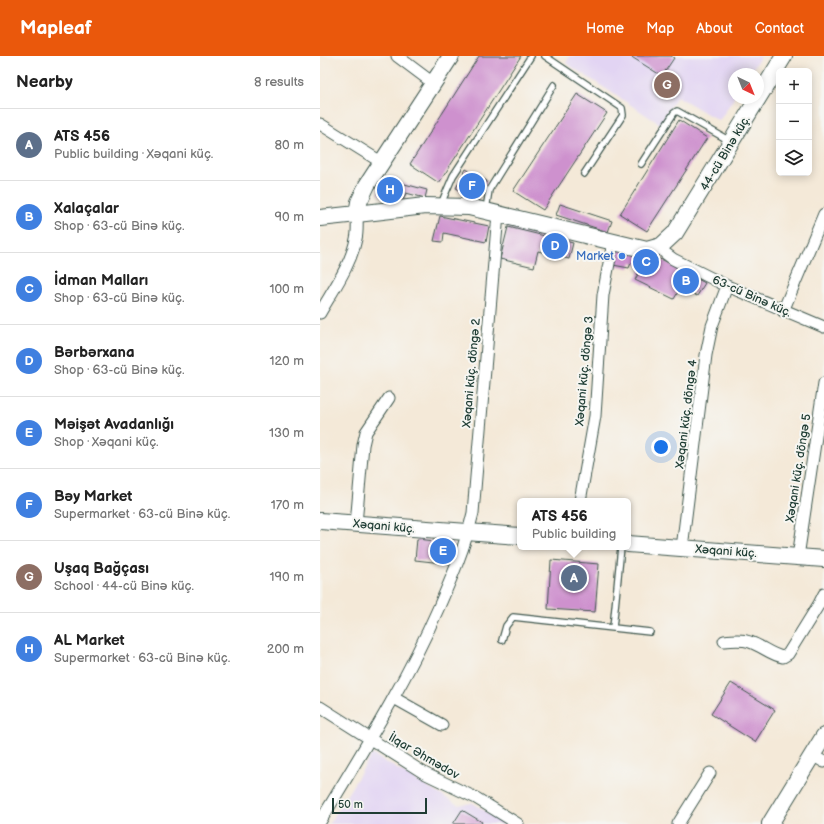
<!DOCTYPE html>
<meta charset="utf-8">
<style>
body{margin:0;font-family:"Balsamiq Sans",sans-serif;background:#f6f6f6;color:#222}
.controls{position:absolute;right:12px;top:12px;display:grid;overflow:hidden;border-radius:6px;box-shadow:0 2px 10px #0003}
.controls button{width:36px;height:36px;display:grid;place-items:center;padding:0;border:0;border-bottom:1px solid #e0e0e0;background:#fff;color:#222;font:20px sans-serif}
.compass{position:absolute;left:408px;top:12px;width:36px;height:36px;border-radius:50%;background:#fff;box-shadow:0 2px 10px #0003;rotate:137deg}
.scale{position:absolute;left:12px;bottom:10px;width:95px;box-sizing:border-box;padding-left:4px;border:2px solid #1f3d34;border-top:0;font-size:11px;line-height:14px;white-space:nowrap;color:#1f3d34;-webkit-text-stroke:3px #f6f6f2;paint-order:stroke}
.you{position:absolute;left:341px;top:391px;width:14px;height:14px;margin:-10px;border:3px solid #fff;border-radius:50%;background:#1a73e8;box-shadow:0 0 0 6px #1a73e833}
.badge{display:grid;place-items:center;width:26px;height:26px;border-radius:50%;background:#ea580c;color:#fff;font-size:13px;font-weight:700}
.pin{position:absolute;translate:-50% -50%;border:2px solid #fff;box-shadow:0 1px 4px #0006}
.popup{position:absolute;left:197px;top:442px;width:114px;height:52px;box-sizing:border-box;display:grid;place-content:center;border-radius:6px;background:#fff;filter:drop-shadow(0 1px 3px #0005);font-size:13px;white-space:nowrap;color:#767676}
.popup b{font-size:15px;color:#222}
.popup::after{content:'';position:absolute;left:50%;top:100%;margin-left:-8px;border:8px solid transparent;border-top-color:#fff}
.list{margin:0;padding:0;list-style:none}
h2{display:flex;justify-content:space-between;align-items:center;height:52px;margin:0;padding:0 16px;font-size:17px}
h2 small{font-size:13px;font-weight:400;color:#767676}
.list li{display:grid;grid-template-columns:26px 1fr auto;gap:12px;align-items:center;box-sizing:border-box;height:72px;padding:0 16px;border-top:1px solid #e0e0e0}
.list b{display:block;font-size:15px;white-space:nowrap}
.list p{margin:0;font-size:13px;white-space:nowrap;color:#767676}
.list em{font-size:13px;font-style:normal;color:#767676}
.icon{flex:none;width:22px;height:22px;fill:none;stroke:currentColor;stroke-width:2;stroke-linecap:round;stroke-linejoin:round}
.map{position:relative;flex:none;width:504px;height:768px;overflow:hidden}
header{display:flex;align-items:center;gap:24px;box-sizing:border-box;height:56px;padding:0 20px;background:#ea580c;color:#fff}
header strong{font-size:19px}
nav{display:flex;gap:22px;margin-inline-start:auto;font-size:14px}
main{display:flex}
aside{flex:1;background:#fff}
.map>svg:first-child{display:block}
</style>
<header>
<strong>Mapleaf</strong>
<nav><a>Home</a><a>Map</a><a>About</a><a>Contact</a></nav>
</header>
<main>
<aside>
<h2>Nearby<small>8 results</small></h2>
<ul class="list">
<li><span class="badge" style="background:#5c6f8a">A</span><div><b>ATS 456</b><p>Public building · Xəqani küç.</p></div><em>80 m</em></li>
<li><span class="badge" style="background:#3f7fe0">B</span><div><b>Xalaçalar</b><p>Shop · 63-cü Binə küç.</p></div><em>90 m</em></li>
<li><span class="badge" style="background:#3f7fe0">C</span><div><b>İdman Malları</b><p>Shop · 63-cü Binə küç.</p></div><em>100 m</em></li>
<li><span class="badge" style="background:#3f7fe0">D</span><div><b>Bərbərxana</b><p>Shop · 63-cü Binə küç.</p></div><em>120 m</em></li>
<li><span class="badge" style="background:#3f7fe0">E</span><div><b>Məişət Avadanlığı</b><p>Shop · Xəqani küç.</p></div><em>130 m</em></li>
<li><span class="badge" style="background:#3f7fe0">F</span><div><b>Bəy Market</b><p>Supermarket · 63-cü Binə küç.</p></div><em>170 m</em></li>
<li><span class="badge" style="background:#8d6e63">G</span><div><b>Uşaq Bağçası</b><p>School · 44-cü Binə küç.</p></div><em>190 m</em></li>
<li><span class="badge" style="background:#3f7fe0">H</span><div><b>AL Market</b><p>Supermarket · 63-cü Binə küç.</p></div><em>200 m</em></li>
</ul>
</aside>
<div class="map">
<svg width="504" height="768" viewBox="0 0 504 768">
<rect width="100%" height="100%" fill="#f6f6f2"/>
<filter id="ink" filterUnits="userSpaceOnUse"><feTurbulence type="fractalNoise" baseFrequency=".025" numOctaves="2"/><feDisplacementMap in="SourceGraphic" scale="8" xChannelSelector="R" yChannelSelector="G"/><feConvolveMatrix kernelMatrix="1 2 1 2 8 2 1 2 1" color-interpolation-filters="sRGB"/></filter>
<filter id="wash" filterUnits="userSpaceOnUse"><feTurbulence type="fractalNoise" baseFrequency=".012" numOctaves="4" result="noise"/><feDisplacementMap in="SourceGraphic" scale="16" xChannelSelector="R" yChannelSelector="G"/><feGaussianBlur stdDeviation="0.9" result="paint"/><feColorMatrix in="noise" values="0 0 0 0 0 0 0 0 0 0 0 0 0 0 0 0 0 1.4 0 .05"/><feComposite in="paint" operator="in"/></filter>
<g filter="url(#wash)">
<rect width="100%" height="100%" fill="#f4e9d8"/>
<path fill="#e2d4f3" d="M250 0H441L429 18H414V42L399 65 357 40 340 68 246 7Z
M52 698 138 749 153 747 185 768H9Z"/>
<g id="blocks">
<path fill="#ce91ce" d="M159 0H201L119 127 90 108Z
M310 0H351L354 2 342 20Z
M257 38 287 57 223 154 193 135Z
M359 64 387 82 327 175 300 158Z
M146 113 167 125 157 143 136 132Z
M62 122 107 134 105 142 86 137 83 145 58 138Z
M240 148 292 165 288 176 236 159Z
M120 160 169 170 166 186 124 177 123 186 114 185Z
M188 171 253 187 249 203 218 195 214 211 180 203Z
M296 192 343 204 385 227 377 240 361 231 354 243 315 224 322 210 311 207 309 212 293 209Z
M97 483 134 487 131 508 95 504Z
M231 504 279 508 275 556 228 553Z
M411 627 455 654 435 686 391 658Z
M142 754 162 766 161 768H133Z"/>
</g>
</g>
<g filter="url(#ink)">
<use href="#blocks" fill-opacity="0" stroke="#3f574d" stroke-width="1"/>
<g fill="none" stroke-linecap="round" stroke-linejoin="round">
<g stroke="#3f574d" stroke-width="8">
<path id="lane" d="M225 0 302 52 303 59 264 118
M321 108 354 57 357 55 410 85
M121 148 133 120 211 0
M166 154 169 134 234 29
M293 572 301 491
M182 584 186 570 193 561 330 576"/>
</g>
<g stroke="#3f574d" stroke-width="13">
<path id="street" d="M77 0 113 27
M0 68 61 106
M341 190 345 197 353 203 407 230 504 271
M463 255 504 158
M0 257C13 234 31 209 36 183 38 175 37 166 37 158
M260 445 275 360 283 239 293 186
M36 468 43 389 46 376 69 342
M362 492 386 299 392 270 407 230
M478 501 504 327
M404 585C413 584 422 583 430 586 442 590 451 599 463 601L468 598 499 548 504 538
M74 642 122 669
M0 651 104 717 156 742 198 768
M492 699 504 706
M0 766C42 696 85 628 118 553 132 521 145 491 153 457L178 158
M358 768 390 717"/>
</g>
<g stroke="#3f574d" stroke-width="18">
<path id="secondary" d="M37 158 105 150 149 151 327 194 341 190 355 177 464 0
M0 162 37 158 39 146 47 129 131 0
M0 465 200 480
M308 488 504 503
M450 768 504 680"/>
</g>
<use href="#lane" stroke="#fff" stroke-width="5.5"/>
<use href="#street" stroke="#fff" stroke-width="11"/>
<use href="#secondary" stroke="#fff" stroke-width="16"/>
</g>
</g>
<circle fill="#3f7fe0" stroke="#f6f6f2" stroke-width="1.5" cx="302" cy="200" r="4"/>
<g text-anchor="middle" stroke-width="4" stroke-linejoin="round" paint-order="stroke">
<g font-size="12" fill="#1f3d34" stroke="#f6f6f2">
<text transform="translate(405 97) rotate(-59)" y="4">44-cü Binə küç.</text>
<text transform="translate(432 240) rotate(24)" y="4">63-cü Binə küç.</text>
<text transform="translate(264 315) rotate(-85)" y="4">Xəqani küç. döngə 3</text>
<text transform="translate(151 317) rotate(-85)" y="4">Xəqani küç. döngə 2</text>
<text transform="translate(366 358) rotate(-83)" y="4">Xəqani küç. döngə 4</text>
<text transform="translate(478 412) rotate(-81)" y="4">Xəqani küç. döngə 5</text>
<text transform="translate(64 470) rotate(5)" y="4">Xəqani küç.</text>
<text transform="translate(406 495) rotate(4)" y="4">Xəqani küç.</text>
<text transform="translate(104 700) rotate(30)" y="4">İlqar Əhmədov</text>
</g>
<g font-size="12" fill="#366cbe" stroke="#f6f6f2" text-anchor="end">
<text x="294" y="204">Market</text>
</g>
</g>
</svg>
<div class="controls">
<button>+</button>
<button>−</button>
<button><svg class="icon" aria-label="layers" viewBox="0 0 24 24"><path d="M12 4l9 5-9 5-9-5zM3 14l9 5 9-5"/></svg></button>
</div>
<svg class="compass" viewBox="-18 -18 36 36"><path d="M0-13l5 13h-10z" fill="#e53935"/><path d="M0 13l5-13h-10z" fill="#767676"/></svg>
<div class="scale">50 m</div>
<div class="you"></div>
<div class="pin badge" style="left:254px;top:522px;background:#5c6f8a">A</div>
<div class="popup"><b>ATS 456</b>Public building</div>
<div class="pin badge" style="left:366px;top:225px;background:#3f7fe0">B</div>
<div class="pin badge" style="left:326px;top:206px;background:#3f7fe0">C</div>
<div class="pin badge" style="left:235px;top:190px;background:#3f7fe0">D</div>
<div class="pin badge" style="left:123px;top:495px;background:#3f7fe0">E</div>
<div class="pin badge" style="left:152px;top:130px;background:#3f7fe0">F</div>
<div class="pin badge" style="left:347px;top:29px;background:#8d6e63">G</div>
<div class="pin badge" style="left:70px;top:134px;background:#3f7fe0">H</div>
</div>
</main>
